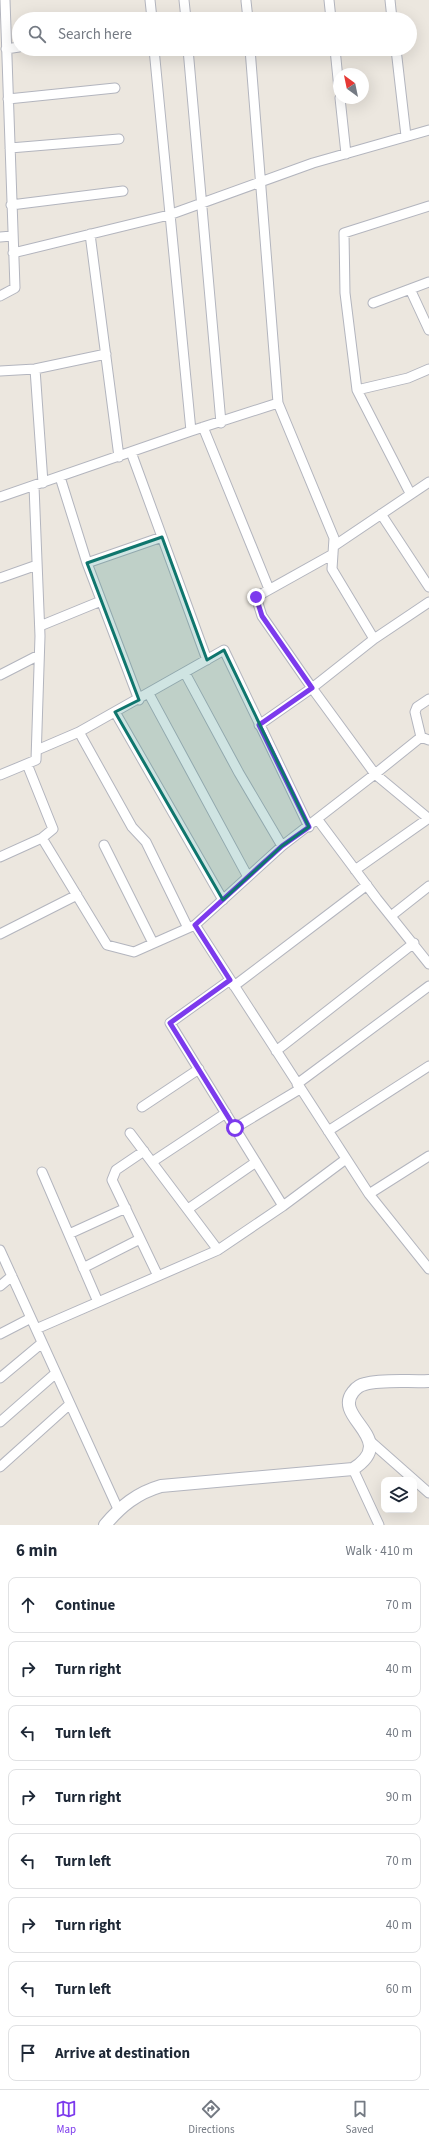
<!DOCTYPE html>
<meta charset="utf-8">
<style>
body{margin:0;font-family:"Source Sans 3",sans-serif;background:#f2f2f3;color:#1f2937}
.controls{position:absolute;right:12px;bottom:12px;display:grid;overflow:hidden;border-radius:8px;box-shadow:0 4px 16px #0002}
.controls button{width:36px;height:36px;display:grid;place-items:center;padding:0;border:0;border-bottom:1px solid #e0e1e3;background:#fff;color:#1f2937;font:20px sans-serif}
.compass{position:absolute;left:333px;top:68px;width:36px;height:36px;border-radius:50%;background:#fff;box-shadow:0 4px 16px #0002;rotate:327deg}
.stop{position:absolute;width:12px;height:12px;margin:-9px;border:3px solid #7c3aed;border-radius:50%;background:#fff}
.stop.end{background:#7c3aed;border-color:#fff;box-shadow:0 1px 4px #0008}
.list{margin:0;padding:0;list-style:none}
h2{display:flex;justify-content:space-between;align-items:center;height:52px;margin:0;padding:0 16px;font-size:17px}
h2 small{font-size:13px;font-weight:400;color:#747a83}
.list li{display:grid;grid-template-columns:26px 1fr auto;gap:12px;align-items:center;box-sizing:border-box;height:56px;margin:0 8px 8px;padding:0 8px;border:1px solid #e0e1e3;border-radius:8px}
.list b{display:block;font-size:15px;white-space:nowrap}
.list em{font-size:13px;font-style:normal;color:#747a83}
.icon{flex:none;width:22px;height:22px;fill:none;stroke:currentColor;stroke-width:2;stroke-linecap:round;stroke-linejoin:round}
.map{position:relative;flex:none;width:429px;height:1525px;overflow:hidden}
.search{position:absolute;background:#fff;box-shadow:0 4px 16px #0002;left:12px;right:12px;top:12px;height:44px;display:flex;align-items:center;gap:10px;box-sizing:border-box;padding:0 14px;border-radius:22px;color:#747a83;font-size:15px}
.sheet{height:564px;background:#fff}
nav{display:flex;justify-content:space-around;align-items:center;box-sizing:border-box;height:56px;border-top:1px solid #e0e1e3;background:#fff;font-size:11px;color:#747a83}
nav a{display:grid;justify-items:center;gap:2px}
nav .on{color:#7c3aed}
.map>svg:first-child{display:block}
</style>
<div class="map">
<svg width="429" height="1525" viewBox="0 0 429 1525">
<rect width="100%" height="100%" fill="#ece7df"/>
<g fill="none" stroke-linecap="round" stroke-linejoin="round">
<g stroke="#b3b5be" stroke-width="11">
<path id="minor" d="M150 0 152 19
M184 0 186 19
M329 0 331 19
M390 0 392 19
M246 1 248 19
M6 49 19 47
M154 49 191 431
M188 49 221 423
M250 49 278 403
M335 49 339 89
M396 49 406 136
M340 98 346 154
M8 99 115 88
M10 148 119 139
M11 205 123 191
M90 234 119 457
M0 237 12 236
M13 253 169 215 313 163 429 130
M410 289 429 330
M0 296 15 288 5 0
M373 303 429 282
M35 369 43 483
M0 371 35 369 106 354
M357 390 345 293 344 233 429 206
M203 427 269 589
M131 452 207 660
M60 477 87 563 139 700
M410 493 357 390 408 378 429 369
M0 497 191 431 278 403 334 538 332 569 374 639 312 688 375 774 421 737 429 740
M381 514 429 587
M334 546 429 482
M87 563 162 537
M0 578 37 565
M40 626 101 601
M374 639 429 602
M185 673 239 773 282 846
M0 675 39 655
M149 694 248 877
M115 712 223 900
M259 725 312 688 262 616 256 597 333 554
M79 732 224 650 309 827
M421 737 415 712 417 707 429 699
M37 750 79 732 132 827 146 842 188 928
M27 764 53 829 42 838
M0 775 36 760 40 636 34 486
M318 820 377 899 429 964
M104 845 153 943
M0 857 42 838 107 945 134 952 195 925 282 846 375 774 428 818
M355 870 429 818
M391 916 429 886
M195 925 369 1194 429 1269
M0 934 77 895
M230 980 170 1023 283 1206 346 1159
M234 986 367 885
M276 1051 414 943
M297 1084 429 986
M142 1107 199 1069
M235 1128 300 1089
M328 1131 429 1066
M130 1133 218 1250
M144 1151 116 1170 112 1180 158 1276
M152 1162 226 1113
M42 1172 98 1302
M369 1194 429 1156
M188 1209 256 1162
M69 1234 126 1208
M0 1250 118 1509
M83 1268 140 1239
M0 1286 12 1276
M36 1329 218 1250 283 1206
M0 1334 31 1318
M0 1378 42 1343
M0 1422 56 1373
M370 1441 429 1493
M0 1467 70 1404
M353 1469 379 1525"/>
</g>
<g stroke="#b3b5be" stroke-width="14">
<path id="tertiary" d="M105 1525C121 1506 137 1493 161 1486L353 1469C400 1439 332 1418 353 1392 356 1388 359 1385 365 1384 383 1379 410 1382 429 1381"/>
</g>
<use href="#minor" stroke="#fff" stroke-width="9"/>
<use href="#tertiary" stroke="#fff" stroke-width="12"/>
</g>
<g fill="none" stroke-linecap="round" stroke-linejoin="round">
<path stroke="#7c3aed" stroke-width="5" d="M235 1128 170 1023 230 980 195 925 282 846 309 827 259 725 312 688 262 616 256 597"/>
</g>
<path fill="#0f766e" fill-opacity="0.2" stroke="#0f766e" stroke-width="3" stroke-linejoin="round" d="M162 537 207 660 224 650 309 827 282 846 223 900 115 712 139 700 87 563Z"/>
</svg>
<div class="controls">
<button><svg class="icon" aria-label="layers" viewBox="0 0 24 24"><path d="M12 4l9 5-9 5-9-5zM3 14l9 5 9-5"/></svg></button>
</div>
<svg class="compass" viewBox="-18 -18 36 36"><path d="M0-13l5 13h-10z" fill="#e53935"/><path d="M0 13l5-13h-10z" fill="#747a83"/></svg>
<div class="stop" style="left:235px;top:1128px"></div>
<div class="stop end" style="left:256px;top:597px"></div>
<div class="search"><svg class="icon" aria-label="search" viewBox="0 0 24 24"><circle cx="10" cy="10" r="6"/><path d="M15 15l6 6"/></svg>Search here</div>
</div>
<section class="sheet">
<h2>6 min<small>Walk · 410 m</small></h2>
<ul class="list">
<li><svg class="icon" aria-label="ahead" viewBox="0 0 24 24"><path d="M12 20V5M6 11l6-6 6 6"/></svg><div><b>Continue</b></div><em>70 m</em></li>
<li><svg class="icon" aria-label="right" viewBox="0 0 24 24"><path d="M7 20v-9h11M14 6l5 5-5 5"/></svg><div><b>Turn right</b></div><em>40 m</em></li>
<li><svg class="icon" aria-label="left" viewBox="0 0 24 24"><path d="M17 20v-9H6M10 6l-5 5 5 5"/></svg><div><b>Turn left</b></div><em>40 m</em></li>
<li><svg class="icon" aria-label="right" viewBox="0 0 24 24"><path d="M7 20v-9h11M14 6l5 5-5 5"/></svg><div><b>Turn right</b></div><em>90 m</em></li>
<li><svg class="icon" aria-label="left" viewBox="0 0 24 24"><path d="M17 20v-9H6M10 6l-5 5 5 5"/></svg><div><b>Turn left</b></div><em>70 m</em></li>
<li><svg class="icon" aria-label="right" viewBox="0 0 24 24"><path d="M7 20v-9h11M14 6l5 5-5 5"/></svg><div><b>Turn right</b></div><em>40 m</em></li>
<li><svg class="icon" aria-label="left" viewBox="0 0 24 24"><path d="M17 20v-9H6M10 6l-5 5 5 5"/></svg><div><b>Turn left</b></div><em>60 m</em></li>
<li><svg class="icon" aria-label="arrive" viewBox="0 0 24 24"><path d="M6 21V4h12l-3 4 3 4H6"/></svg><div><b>Arrive at destination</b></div></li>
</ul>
</section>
<nav>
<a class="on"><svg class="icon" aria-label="map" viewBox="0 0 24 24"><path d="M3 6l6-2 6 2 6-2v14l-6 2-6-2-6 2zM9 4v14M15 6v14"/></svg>Map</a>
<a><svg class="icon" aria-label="directions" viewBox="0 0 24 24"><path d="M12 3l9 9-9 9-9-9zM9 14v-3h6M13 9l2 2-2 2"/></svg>Directions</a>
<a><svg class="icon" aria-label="saved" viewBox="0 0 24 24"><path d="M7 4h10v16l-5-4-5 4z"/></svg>Saved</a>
</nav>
